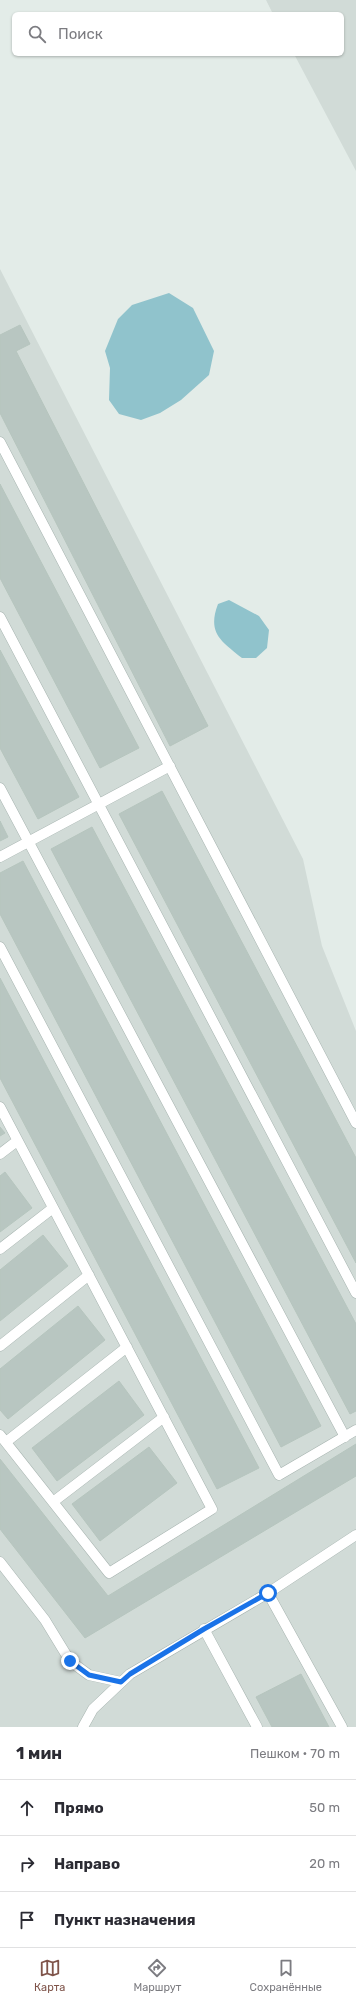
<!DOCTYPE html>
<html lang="ru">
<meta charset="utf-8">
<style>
body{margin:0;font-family:Rubik,sans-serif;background:#f7f7f7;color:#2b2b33}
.stop{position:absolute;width:12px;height:12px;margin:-9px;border:3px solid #1a73e8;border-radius:50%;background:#fff}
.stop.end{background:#1a73e8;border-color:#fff;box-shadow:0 1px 4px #0008}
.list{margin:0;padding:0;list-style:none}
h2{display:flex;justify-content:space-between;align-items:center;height:52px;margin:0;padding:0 16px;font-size:17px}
h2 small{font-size:13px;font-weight:400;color:#7c7c81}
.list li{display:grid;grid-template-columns:26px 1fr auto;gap:12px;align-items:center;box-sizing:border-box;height:56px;padding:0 16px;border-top:1px solid #e1e1e2}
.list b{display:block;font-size:15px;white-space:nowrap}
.list em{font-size:13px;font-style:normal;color:#7c7c81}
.icon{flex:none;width:22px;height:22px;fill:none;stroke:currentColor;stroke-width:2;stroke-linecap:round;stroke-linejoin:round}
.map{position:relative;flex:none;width:356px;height:1727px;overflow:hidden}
.search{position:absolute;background:#fff;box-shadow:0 1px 3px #0004;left:12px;right:12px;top:12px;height:44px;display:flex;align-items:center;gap:10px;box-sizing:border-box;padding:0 14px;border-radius:6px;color:#7c7c81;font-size:15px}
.sheet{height:220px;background:#fff}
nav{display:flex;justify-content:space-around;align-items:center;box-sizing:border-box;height:56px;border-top:1px solid #e1e1e2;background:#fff;font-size:11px;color:#7c7c81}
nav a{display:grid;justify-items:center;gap:2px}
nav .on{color:#7f544a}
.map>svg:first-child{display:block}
</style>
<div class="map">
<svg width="356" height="1727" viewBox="0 0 356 1727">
<rect width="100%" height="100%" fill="#e3ece8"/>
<path fill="#d1dbd7" d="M266 0H356V171L294 54H342V14H273Z
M0 269 303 859 322 946 356 1031V1727H0Z"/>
<path fill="#90c3cc" d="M169 293 193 308 214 351 209 375 181 400 160 413 141 420 119 414 109 400 110 368 105 351 118 319 132 305Z
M229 600 259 616 269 630 267 648 256 658H242C221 641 207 633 218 604Z"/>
<path fill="#b8c6c1" stroke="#b6c5be" d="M20 325 30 344 16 351 208 726 170 746 0 413V335Z
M0 484 139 748 100 768 0 578Z
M0 650 79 797 38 819 0 748Z
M162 791 356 1158V1263L119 814Z
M0 821 8 837 0 841Z
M92 827 356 1324V1411L350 1414 51 849Z
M23 861 321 1426 281 1447 0 914V873Z
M0 978 259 1468 217 1489 0 1078Z
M0 1127 5 1133 0 1136Z
M5 1172 32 1208 0 1232V1176Z
M43 1235 68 1266 0 1321V1270Z
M78 1306 105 1340 8 1419 0 1410V1369Z
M119 1381 144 1415 57 1481 32 1448Z
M356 1444V1476L85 1638 0 1529V1459L108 1596Z
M149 1447 177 1483 100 1541 72 1504Z
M301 1674 329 1727H272L256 1697Z"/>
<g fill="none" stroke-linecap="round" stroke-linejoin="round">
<g stroke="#a6b3af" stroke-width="11">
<path id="service" d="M0 442 356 1123
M0 617 356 1293
M0 788 345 1437
M0 857 170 766
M0 947 279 1475 356 1430
M0 1107 212 1509 109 1573 0 1435
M0 1154 17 1141
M0 1249 53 1208
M0 1346 89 1275
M6 1442 127 1347
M53 1502 164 1417
M0 1562 45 1620 70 1661 89 1675 121 1682
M204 1629 257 1727
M83 1727 93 1709 130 1674 268 1593
M342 1727 268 1593 356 1535"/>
</g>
<use href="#service" stroke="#fff" stroke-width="10"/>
</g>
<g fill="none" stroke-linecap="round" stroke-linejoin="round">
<path stroke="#1a73e8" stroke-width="5" d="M70 1661 89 1675 121 1682 130 1674 204 1629 268 1593"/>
</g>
</svg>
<div class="stop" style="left:268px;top:1593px"></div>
<div class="stop end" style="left:70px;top:1661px"></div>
<div class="search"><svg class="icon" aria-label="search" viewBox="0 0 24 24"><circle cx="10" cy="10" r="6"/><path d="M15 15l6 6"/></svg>Поиск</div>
</div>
<section class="sheet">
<h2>1 мин<small>Пешком · 70 m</small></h2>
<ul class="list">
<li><svg class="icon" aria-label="ahead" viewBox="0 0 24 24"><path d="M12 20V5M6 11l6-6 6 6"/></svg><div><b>Прямо</b></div><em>50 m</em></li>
<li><svg class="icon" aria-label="right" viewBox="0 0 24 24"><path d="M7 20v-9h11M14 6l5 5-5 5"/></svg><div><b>Направо</b></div><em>20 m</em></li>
<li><svg class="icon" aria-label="arrive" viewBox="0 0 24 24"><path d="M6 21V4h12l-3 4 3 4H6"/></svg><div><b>Пункт назначения</b></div></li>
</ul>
</section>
<nav>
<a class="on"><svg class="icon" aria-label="map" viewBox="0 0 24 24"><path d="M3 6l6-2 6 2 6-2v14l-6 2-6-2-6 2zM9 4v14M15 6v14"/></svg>Карта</a>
<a><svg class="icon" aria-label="directions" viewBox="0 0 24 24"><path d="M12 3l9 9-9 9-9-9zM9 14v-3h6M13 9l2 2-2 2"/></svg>Маршрут</a>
<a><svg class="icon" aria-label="saved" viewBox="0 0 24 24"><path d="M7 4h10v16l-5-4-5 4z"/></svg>Сохранённые</a>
</nav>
